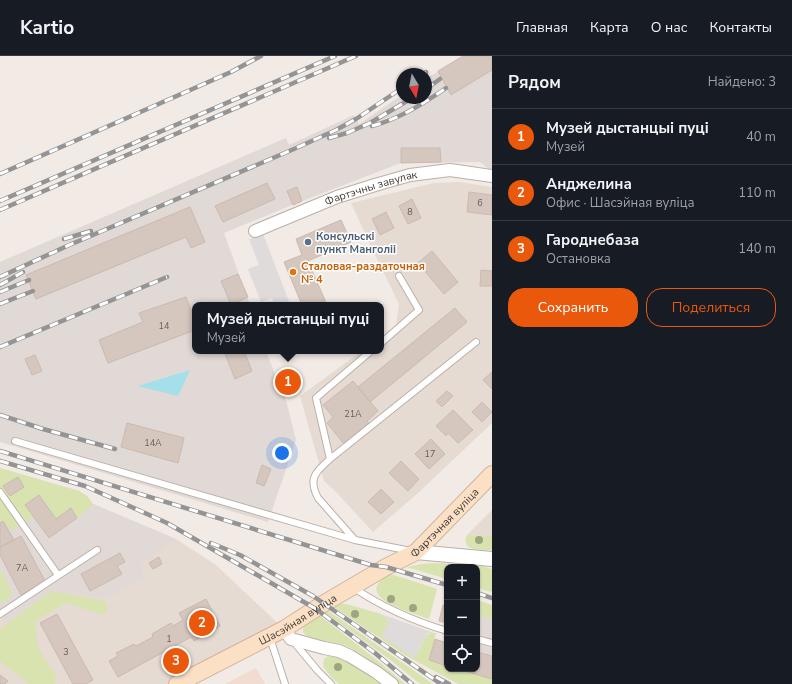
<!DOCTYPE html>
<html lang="ru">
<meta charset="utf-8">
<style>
body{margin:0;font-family:"Nunito Sans",sans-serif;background:#242831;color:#f1f3f6}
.controls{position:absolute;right:12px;bottom:12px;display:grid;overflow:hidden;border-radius:8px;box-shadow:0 1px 3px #0004}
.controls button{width:36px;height:36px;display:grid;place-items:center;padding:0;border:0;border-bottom:1px solid #363941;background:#171b24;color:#f1f3f6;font:20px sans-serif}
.compass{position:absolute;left:396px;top:12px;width:36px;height:36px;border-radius:50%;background:#171b24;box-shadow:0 1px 3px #0004;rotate:170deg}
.you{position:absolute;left:282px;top:397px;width:14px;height:14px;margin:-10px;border:3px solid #fff;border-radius:50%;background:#1a73e8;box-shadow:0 0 0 6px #1a73e833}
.badge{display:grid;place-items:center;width:26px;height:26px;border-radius:50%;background:#ea580c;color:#fff;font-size:13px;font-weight:700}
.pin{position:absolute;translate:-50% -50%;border:2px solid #fff;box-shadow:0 1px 4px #0006}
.popup{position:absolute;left:192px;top:246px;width:192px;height:52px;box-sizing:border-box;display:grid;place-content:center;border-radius:8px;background:#171b24;filter:drop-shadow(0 1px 3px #0005);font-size:13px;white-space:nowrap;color:#9ea1a6}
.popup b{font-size:15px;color:#f1f3f6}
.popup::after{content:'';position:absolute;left:50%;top:100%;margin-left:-8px;border:8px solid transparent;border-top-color:#171b24}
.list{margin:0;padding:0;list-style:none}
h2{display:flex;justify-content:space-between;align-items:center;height:52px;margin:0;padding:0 16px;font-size:17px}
h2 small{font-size:13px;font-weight:400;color:#9ea1a6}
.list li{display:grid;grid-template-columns:26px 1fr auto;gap:12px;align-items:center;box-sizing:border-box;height:56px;padding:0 16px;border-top:1px solid #363941}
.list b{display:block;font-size:15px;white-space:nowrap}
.list p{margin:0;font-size:13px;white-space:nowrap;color:#9ea1a6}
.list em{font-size:13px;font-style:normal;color:#9ea1a6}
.actions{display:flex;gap:8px;padding:12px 16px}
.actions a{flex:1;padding:9px 0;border:1px solid #ea580c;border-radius:16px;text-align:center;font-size:14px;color:#ea580c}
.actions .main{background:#ea580c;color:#fff}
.icon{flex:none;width:22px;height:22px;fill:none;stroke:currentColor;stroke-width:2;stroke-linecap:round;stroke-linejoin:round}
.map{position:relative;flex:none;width:492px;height:628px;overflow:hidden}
header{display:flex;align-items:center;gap:24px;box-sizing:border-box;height:56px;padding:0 20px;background:#171b24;border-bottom:1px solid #363941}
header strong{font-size:19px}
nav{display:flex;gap:22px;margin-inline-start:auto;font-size:14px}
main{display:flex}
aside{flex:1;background:#171b24}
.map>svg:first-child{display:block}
</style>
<header>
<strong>Kartio</strong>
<nav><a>Главная</a><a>Карта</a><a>О нас</a><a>Контакты</a></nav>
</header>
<main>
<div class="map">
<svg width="492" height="628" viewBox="0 0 492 628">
<rect width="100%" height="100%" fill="#f1eae5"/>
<path fill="#e5dbd3" d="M459 126 492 131V367L418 437 373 476 336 436 324 425 300 340 362 295H381V281L396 270 399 248 377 203 351 147 434 127Z
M0 412 79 435 87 440 93 448 176 483 216 509 284 573 177 628H0Z
M492 454V480L467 479Z"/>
<path fill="#f2dbd0" d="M256 612 265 628H225Z"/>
<path fill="#e0d9d6" d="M463 0H492V114H490L480 106 401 107 292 149 224 177 250 249H195V295H266L278 326 286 344 296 384 268 466 0 386V206L286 82 289 89 354 59 359 68 402 39V42H426V23Z
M39 439 71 452 77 461 93 448 176 483 141 508 144 522 106 543 51 535 7 567 0 556V467L3 465 11 475 33 461 25 449Z
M477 559 492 563V623L477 613Z"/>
<path fill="#d9e3b0" d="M0 412 79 435 87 440 93 448 77 462 71 452 56 463 39 439 25 449 33 461 11 475 4 465 0 467Z
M467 479 492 480V494C482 494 460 496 467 479Z
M436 507 482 510 492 513V536L477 532V511H447V523L407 511 422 508Z
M0 512 13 538 3 547 0 546Z
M391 518 437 533 429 563C419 559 366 545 378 528 381 523 386 521 391 518Z
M51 535 105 545 108 552 104 559 66 547 35 565 38 592 56 620 55 628H29L0 605V573Z
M477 544 492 549V563L477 559Z
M340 548H345L350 549 381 558 387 563 388 565V568L415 601 420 592 426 579 431 577H436L429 604 447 610V613H458L492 623V628H458L405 599 334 551Z
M327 554 433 628H420C390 602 356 579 324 556Z
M319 559 378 605 405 628H399C386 616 362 596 346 590 337 586 306 584 303 576 301 568 314 563 319 559Z
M328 600C345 599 369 618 382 628H339L333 623 324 612 323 608 324 603Z"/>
<path fill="#dfdbda" d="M263 178 290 248 288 249H274L272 242 261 246 248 213 259 209 249 183Z
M381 558 434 577H428L426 579 415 602 407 597 381 580 388 568V565L387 563Z"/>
<path fill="#a4dfea" d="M190 314 178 340 138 330Z"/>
<path fill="#d5c6be" stroke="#ccb9af" d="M463 0H492V14L451 39 438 15Z
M401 92H440L441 106 401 107Z
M267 127 275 143 223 166 215 150Z
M297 131 302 145 293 149 287 135Z
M469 136 492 139V159L467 156Z
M412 143 421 162 408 168 399 150Z
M190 151 205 186 191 192 186 181 36 243 26 219Z
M386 156 394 172 380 179 372 163Z
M341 164 351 186 308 205 327 249H302L284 206 302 199 296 183Z
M432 195 458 226 444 238 418 207Z
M481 214 492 215V230H480Z
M238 218 248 241 231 249 221 225Z
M186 241 195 265V274L108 307 99 284 143 266 139 257Z
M455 252 467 266 370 346 358 331Z
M224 295H244L252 315 235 323Z
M35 299 42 315 32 319 25 303Z
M492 316V333L483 324Z
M353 325 378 355 367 365 369 367 344 388 327 367 333 361 323 349Z
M447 335 453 340 442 351 436 345Z
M482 346 492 356 482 366 472 356Z
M453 354 473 374 458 387 448 377 446 380 436 370Z
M127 367 184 382 178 407 121 391Z
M431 383 445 398 429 413 415 398Z
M401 405 419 423 408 435 389 417Z
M262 409 271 413 264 430 256 427Z
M18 421 24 431 10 440 3 430Z
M381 433 394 446 381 458 368 446Z
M39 439 56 463 71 452 77 462 49 482 25 449Z
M3 465 14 484 0 491V467Z
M21 480 45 525 21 539 0 499V491Z
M120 497 125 506 117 510 122 518 90 535 81 518Z
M159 501 162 508 153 513 149 507Z
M206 543 220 570 194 585 191 581 118 621 109 605 118 600 116 597 134 588 136 590 153 581 152 578 171 567 173 570 183 564 179 557Z
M443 549 447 550V567L439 565Z
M57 558 93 624 86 628H73L40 567Z
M435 583 447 587V610L429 604Z
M477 596 492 600V623L458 613H477Z
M0 619 8 625 5 628H0Z"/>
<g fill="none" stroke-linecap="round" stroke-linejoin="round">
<g stroke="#bcb0a8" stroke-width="8">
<path id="service" d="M381 287 419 254 399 220
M15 385 355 484 411 495
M330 403 316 342 371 295
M0 436 58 519
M355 484 318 442C308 423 315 416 330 403L476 286
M354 532C382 551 414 565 447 575
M0 558 97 494
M270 582 285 628
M477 583 492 587
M293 585 318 615 331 628"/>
</g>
<g stroke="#bcb0a8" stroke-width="14">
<g id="minor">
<path id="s1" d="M255 175 337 141 375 129 410 119 450 114 492 120"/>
<path d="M284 573 291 583 324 592 339 595 350 600 376 616 392 628"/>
</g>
</g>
<g stroke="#bcb0a8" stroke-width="16">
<path id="tertiary" d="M416 496 492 503"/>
</g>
<g stroke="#d1b499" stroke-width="18">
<g id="secondary">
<path id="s2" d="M177 628 284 573 323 548 386 511 416 496 492 418"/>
</g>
</g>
<use href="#service" stroke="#fff" stroke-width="6"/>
<use href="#minor" stroke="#fff" stroke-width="12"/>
<use href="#tertiary" stroke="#fff" stroke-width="14"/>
<use href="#secondary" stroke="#fbe0c5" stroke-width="16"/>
<g stroke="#949494" stroke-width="4.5">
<path id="rail" d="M423 18 426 16
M426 33 440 23
M372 70C399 63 423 48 446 32
M329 82 347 77 370 67 412 42
M0 118 231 16 261 0
M0 145 335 0
M0 154 356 0
M64 183 91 175
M0 221 67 190 294 93 336 74 356 63 402 32
M0 229 23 216
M0 236 29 224
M0 248 33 235
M0 291 167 221
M0 359 43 373 115 393
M0 395 371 509 386 511 447 529
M0 405 85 430 167 467 316 553 375 597 412 628
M211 487 240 499 313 540 441 628
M477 537 492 542
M436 621 449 628"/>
</g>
<use href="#rail" stroke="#fff" stroke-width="3" stroke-dasharray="9" stroke-linecap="butt"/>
</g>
<g fill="#9ca780">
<circle cx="479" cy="484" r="4"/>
<circle cx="391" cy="543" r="4"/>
<circle cx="413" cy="552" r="4"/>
<circle cx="355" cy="558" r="4"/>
<circle cx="338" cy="611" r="4"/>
</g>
<circle fill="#5c6f8a" stroke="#fff" stroke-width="1.5" cx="308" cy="186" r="4"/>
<circle fill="#e8710a" stroke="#fff" stroke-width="1.5" cx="293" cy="216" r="4"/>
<g text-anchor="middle" stroke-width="3" stroke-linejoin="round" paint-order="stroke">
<g font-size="9" fill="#685d57">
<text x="480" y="150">6</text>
<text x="410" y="159">8</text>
<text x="164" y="273">14</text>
<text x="353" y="361">21А</text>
<text x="153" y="390">14А</text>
<text x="430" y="401">17</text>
<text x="22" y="515">7А</text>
<text x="169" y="586">1</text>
<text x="66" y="599">3</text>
</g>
<g font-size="11" fill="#433a35" stroke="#fff">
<text dy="4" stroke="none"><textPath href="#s1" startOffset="124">Фартэчны завулак</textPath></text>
<text dy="4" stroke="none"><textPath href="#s2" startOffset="314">Фартэчная вуліца</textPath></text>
<text dy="4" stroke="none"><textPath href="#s2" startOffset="137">Шасэйная вуліца</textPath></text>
</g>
<g font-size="11" font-weight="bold" fill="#4e5e75" stroke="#fff" text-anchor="start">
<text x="316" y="184">Консульскі<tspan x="316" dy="13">пункт Манголіі</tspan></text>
</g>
<g font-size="11" font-weight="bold" fill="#c56008" stroke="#fff" text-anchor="start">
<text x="301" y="214">Сталовая-раздаточная<tspan x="301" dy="13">№ 4</tspan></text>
</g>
</g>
</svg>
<div class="controls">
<button>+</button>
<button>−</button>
<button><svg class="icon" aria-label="locate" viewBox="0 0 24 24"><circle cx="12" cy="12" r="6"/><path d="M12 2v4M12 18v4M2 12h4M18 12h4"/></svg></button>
</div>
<svg class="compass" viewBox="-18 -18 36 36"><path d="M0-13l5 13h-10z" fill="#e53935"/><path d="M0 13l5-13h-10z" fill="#9ea1a6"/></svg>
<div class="you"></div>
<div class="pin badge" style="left:288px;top:326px">1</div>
<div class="popup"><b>Музей дыстанцыі пуці</b>Музей</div>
<div class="pin badge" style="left:202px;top:567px">2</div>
<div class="pin badge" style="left:176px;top:605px">3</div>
</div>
<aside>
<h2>Рядом<small>Найдено: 3</small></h2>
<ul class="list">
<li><span class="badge">1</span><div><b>Музей дыстанцыі пуці</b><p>Музей</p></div><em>40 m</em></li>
<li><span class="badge">2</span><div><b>Анджелина</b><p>Офис · Шасэйная вуліца</p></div><em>110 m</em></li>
<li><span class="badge">3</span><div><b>Гароднебаза</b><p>Остановка</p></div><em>140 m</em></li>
</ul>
<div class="actions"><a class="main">Сохранить</a><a>Поделиться</a></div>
</aside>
</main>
